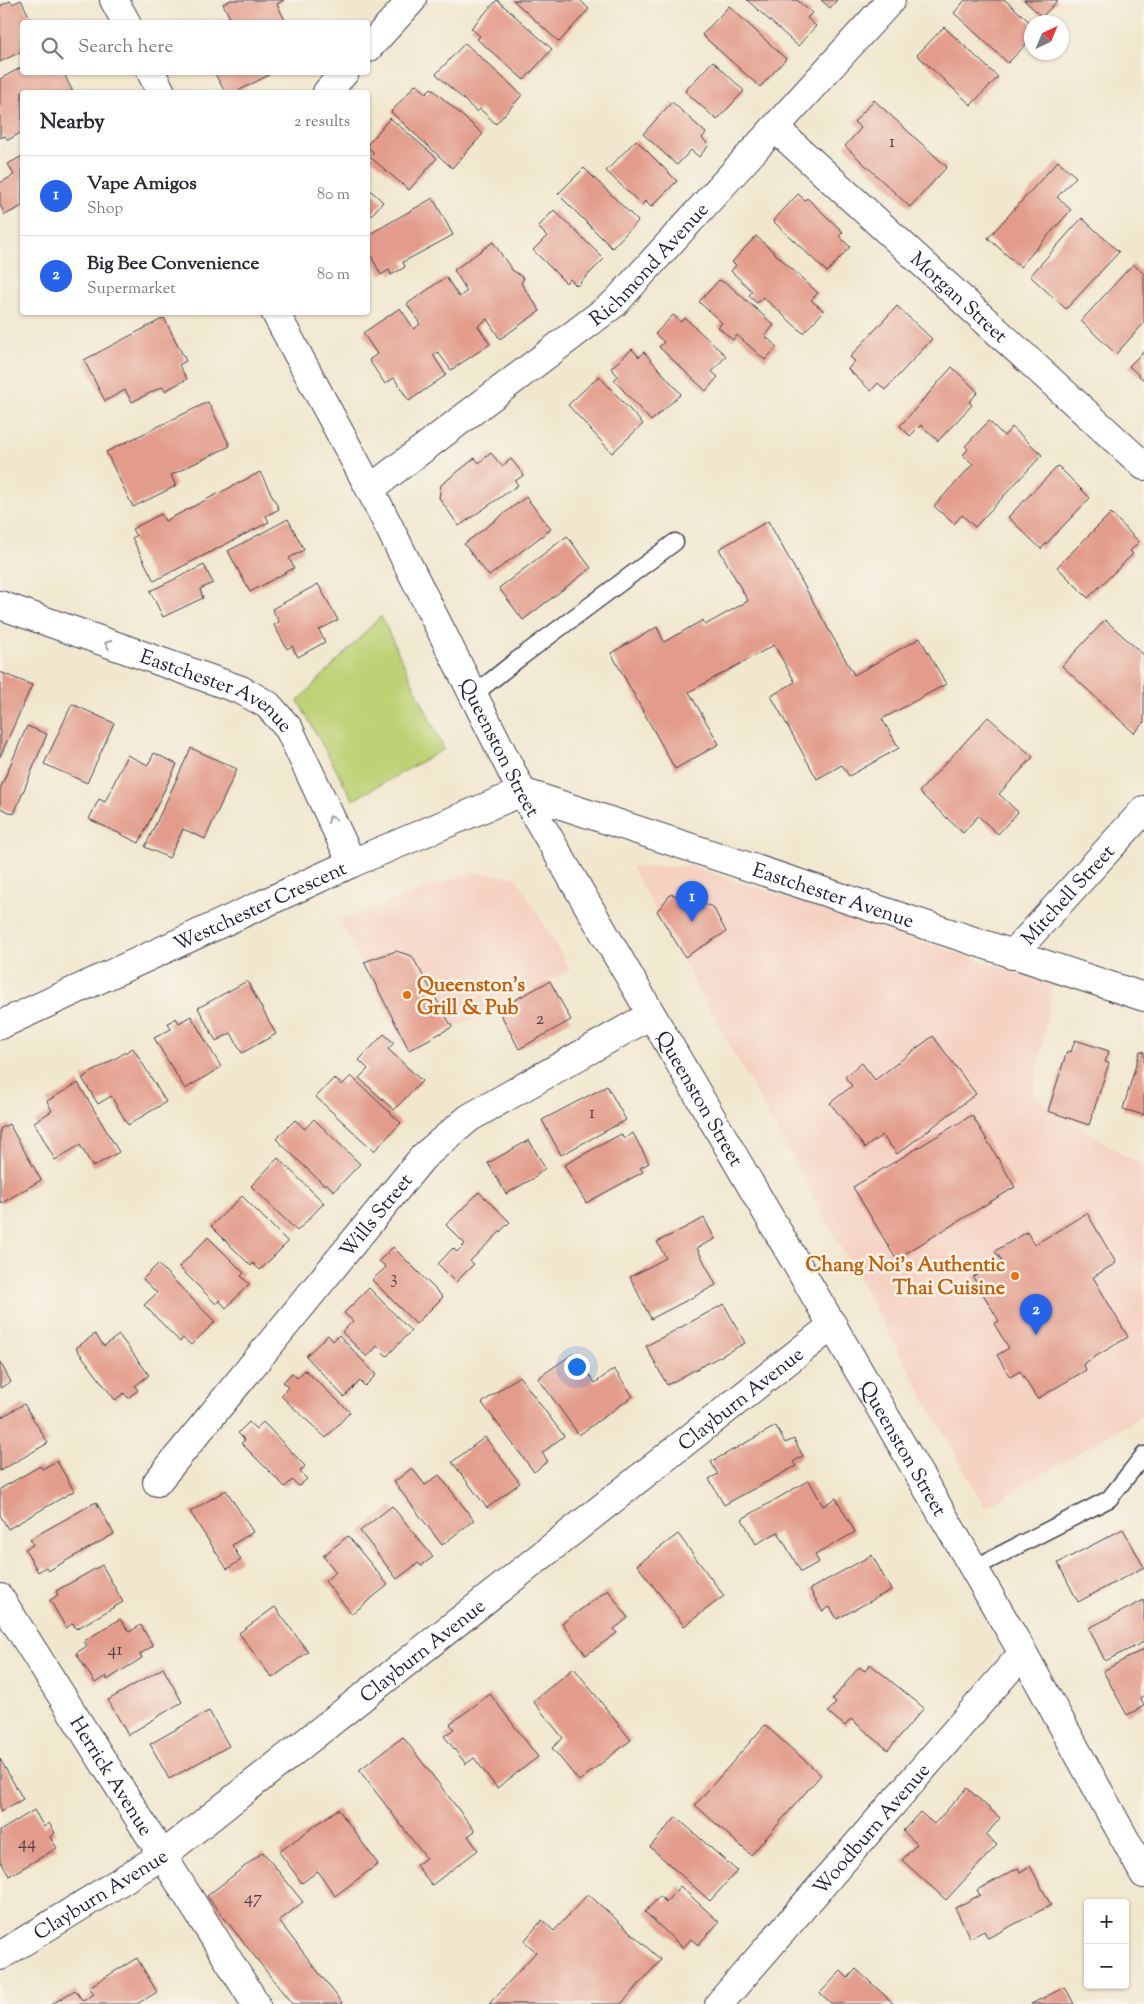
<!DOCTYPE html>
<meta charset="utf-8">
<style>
body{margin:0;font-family:"Sorts Mill Goudy",serif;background:#f7f7f7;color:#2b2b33}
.controls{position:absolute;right:15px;bottom:15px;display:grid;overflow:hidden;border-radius:5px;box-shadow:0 1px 4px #0004}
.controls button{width:45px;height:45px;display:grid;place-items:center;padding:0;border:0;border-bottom:1px solid #e1e1e2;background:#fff;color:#2b2b33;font:25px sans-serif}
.compass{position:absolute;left:1024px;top:15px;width:45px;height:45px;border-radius:50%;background:#fff;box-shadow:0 1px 4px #0004;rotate:44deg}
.you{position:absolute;left:576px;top:1366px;width:18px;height:18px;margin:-12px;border:4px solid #fff;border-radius:50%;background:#1a73e8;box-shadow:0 0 0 8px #1a73e833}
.badge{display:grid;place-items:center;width:32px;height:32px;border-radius:50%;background:#2563eb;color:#fff;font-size:16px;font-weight:700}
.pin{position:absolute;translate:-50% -41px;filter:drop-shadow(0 1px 2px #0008)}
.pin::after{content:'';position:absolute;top:26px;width:18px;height:15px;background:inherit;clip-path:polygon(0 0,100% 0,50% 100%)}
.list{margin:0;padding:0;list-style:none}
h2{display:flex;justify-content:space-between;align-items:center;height:65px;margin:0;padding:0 20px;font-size:21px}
h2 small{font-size:16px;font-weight:400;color:#7c7c81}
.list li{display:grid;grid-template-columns:32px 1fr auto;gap:15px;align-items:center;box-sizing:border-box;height:80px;padding:0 20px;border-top:1px solid #e1e1e2}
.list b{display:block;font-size:19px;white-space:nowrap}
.list p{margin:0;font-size:16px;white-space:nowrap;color:#7c7c81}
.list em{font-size:16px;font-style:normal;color:#7c7c81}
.icon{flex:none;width:28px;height:28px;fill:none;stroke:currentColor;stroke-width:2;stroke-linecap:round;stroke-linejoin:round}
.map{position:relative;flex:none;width:1144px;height:2004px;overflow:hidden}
.search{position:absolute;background:#fff;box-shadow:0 1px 4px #0004;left:20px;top:20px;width:350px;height:55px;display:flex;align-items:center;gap:12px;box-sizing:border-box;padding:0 18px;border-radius:5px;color:#7c7c81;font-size:19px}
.panel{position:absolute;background:#fff;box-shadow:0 1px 4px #0004;left:20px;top:90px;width:350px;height:225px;border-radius:5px}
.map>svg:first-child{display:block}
</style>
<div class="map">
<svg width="1144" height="2004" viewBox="0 0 1144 2004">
<rect width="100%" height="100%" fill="#f7f3e8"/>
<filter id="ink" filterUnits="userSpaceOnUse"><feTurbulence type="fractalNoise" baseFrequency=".02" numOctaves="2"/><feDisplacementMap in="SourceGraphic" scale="10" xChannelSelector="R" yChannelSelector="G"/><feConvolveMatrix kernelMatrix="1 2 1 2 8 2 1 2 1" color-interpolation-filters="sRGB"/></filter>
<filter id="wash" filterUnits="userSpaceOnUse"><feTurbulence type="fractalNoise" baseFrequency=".0096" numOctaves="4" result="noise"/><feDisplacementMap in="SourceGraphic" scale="20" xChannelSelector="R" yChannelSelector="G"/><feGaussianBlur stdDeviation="1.12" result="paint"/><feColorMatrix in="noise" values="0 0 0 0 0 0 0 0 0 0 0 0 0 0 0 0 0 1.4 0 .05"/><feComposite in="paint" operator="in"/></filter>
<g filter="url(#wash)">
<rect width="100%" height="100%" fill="#f1e7ce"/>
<path fill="#f5d2c2" d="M690 866 1053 984 1033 1095 1119 1152 1144 1165V1415L985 1508 631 867Z
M472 872 517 877 570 970 407 1052 340 920Z"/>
<path fill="#bdd175" stroke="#707a58" d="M381 616 444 749 353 800 298 701Z"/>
<g id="blocks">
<path fill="#e39c8b" d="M21 0 32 22H22V51L0 62V6L10 1 12 4Z
M231 0H284L277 4 286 22H232L223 4Z
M497 0 552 49 524 80 477 39 480 36 471 28Z
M513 0H580L589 9 559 42Z
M747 0H797L812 13 807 18 816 26 798 46Z
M821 0H837L830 8Z
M965 0H1005L1032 24V38L1008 63 954 13Z
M1024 0H1058L1042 17Z
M729 6 786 59 760 87 702 35Z
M944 27 998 77 971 105 917 55Z
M465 43 522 95 496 124 480 109 477 112 436 74Z
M713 61 744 91 717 120 685 91Z
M22 67V72H63L73 92H22V132L8 140 5 136 0 138V79Z
M214 72H268L269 75 236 92H225Z
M416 84 426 93 431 88 483 134 452 168 391 112Z
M874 100 947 167 910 207 845 146 861 128 854 122Z
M672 102 706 133 702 138 709 145 699 157 691 150 677 165 643 134Z
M390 118 437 158 409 190 370 157 374 153 368 147V144Z
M636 140 677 181 651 207 645 201 642 205 606 171Z
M22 156V206L5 215 0 205V183L14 175 8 164Z
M1058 161 1076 177 1057 197 1071 210 1020 267 988 238Z
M584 168 638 221 612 248 558 194Z
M368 188 383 202 368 219Z
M798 194 805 200 807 198 843 232 839 236 850 247 827 272 773 221Z
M433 198 453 235 403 262 405 267 391 275 389 270 381 275 368 250V235Z
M554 210 604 259 577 286 570 279 566 283 533 250 547 236 538 227Z
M1082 218 1119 252 1066 309 1030 276Z
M756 236 818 293 811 300 824 311 803 333 763 297 757 303 749 296 752 291 731 271 736 265 732 262Z
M493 242 512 270 524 278 521 283 540 311 500 339 487 319 478 326 490 344 451 370 438 352 433 355 446 375 409 401 394 378 385 384 369 360 377 354 363 333 400 308 414 329 420 324 407 304 446 277 459 297 467 291 454 270Z
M1133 264 1144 274V323L1116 354 1081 321Z
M719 280 729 285 774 325 765 336 777 347 765 360 737 335 733 340 718 327 722 323 699 302Z
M897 306 932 339 885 390 878 383 871 391 848 369 855 361 850 357Z
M673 315 681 322 685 318 726 356 712 372 718 377 706 391 659 347 664 342 655 334Z
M164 318 186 361 179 365 187 379 165 391 162 387 132 402 125 390 105 401 84 360Z
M632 349 639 357 644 352 681 394 651 421 614 380 618 376 611 368Z
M1144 351V380L1129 366Z
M952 367 978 392 969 402 972 405 938 441 921 425 910 436 900 426Z
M599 376 643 424 612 453 568 405Z
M208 402 230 446 171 475 176 486 133 507 106 452Z
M989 421 1004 436 1012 427 1042 455 975 527 962 515 954 524 934 506 973 464 963 455 968 449 965 446Z
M491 453 502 466 511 459 524 475 515 481 518 485 459 526 439 498 441 485 475 458 479 463Z
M1058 466 1090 498 1041 549 1008 517Z
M260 472 279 509 266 516 269 522 154 581 132 538 136 536 132 529 161 514 165 521Z
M526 497 551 529 489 576 464 544Z
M1111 513 1139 542 1130 551 1133 554 1088 598 1057 567Z
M288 519 304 550 289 558 294 568 250 592 228 551Z
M768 521 854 675 920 638 946 684 882 719 899 748 849 776 842 765 817 779 771 696 795 682 774 645 689 692 719 744 675 769 611 653 657 627 664 642 703 620 705 625 748 601 719 549Z
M567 536 591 568 523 620 499 588Z
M204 565 213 583 200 589 203 598 163 617 150 591Z
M318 584 338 620 319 630 325 642 298 657 292 646 287 649 274 625 279 622 272 609Z
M1105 620 1144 655V722L1134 733 1062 666Z
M0 672 32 685 0 757Z
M72 704 114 723 87 783 44 764Z
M988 717 1033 757 999 794 1018 812 998 834 978 816 963 833 919 792Z
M27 726 47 734 14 814 0 808V789Z
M191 748 237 769 205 839 183 829 169 858 145 847Z
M154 753 177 764 139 843 89 819 99 799 105 802 127 755 148 765Z
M671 894 713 907 726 932 685 957 657 911Z
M396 951 412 956 452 1027 409 1050 364 962Z
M247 981 276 1034 242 1053 231 1033 216 1041 198 1008Z
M550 981 571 1020 519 1049 498 1009Z
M191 1016 221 1067 185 1089 154 1038 171 1029 168 1023 176 1018 179 1023Z
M384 1034 394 1043 388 1049 422 1081 394 1110 359 1078 368 1069 359 1060Z
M933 1036 976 1094 897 1154 882 1135 865 1148 830 1103 852 1086 845 1077 862 1063 875 1080Z
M1075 1040 1109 1051 1105 1062 1109 1063 1089 1125 1048 1111 1067 1051 1071 1052Z
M133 1048 166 1102 128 1125 111 1096 98 1104 82 1078Z
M1140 1051 1144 1052V1115L1123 1109Z
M351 1076 401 1123 374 1151 316 1097 334 1078 342 1085Z
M78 1083 119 1152 93 1167 80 1145 55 1160 34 1122 52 1111 47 1101Z
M607 1086 626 1120 561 1155 542 1120Z
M972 1115 1015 1187 896 1259 853 1187Z
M314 1119 360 1164 334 1191 326 1183 324 1185 276 1139 295 1120 305 1129Z
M9 1124 41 1180 2 1203 0 1200V1129Z
M633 1133 649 1163 640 1168 643 1172 586 1203 564 1165 621 1134 624 1139Z
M529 1140 545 1168 534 1178 506 1194 488 1163Z
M278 1158 324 1203 297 1231 251 1186Z
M479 1192 510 1222 470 1261 474 1264 456 1282 438 1264 453 1248 457 1252 465 1244 446 1225Z
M242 1196 288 1242 260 1270 253 1263 251 1266 211 1226Z
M1087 1213 1116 1263 1093 1277 1128 1337 1083 1364 1086 1370 1037 1399 1020 1371 1010 1377 997 1355 1009 1348 994 1324 999 1321 973 1277 1002 1261 995 1251 1027 1232 1034 1245Z
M704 1218 715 1239 697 1248 716 1285 651 1319 630 1277 666 1258 657 1242Z
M208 1237 244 1273 241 1276 249 1284 226 1308 219 1300 216 1304 179 1267Z
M393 1247 443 1297 416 1324 372 1280 386 1267 379 1261Z
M158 1264 215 1322 191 1345 183 1338 180 1342 144 1305 157 1293 143 1279Z
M369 1288 411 1331 387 1356 377 1346 367 1357 342 1332 353 1321 344 1313Z
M724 1304 745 1343 667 1385 646 1346Z
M95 1334 104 1346 119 1335 149 1375 135 1386 138 1390 128 1398 124 1393 115 1400 76 1348Z
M328 1335 333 1341 339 1335 376 1375 365 1386 360 1381 344 1397 306 1356Z
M574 1353 595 1383 614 1369 633 1396 579 1435 538 1378Z
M0 1362 11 1382 0 1388Z
M305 1370 350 1412 326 1438 281 1396 288 1387 283 1382 292 1373 297 1378Z
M519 1376 564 1436 542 1453 548 1461 534 1472 482 1403Z
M24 1404 48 1443 0 1471V1418Z
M249 1422 256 1429 263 1422 305 1466 300 1472 307 1479 299 1486 292 1480 285 1487 241 1443 245 1440 238 1433Z
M776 1426 785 1443 794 1439 803 1456 793 1462 796 1466 724 1505 709 1479 718 1474 711 1462Z
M485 1437 520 1483 487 1508 452 1462Z
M57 1461 74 1491 8 1529 0 1515V1489L40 1466 42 1469Z
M412 1468 425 1485 439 1475 474 1520 442 1545 394 1482Z
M809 1480 823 1506 836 1498 855 1532 815 1555 819 1562 801 1572 778 1532 756 1544 742 1519Z
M226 1490 253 1532 232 1545 241 1560 227 1569 190 1512Z
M96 1502 114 1534 48 1571 46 1567 38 1572 25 1549 33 1545 30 1539Z
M392 1506 433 1557 421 1566 418 1563 397 1579 360 1531Z
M1123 1529 1144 1567 1078 1602 1058 1563Z
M678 1534 724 1596 684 1626 637 1565Z
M348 1536 388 1585 352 1614 325 1581 336 1572 323 1556Z
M872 1555 891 1590 837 1619 830 1607 822 1611 810 1589Z
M102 1565 123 1602 76 1629 73 1623 66 1628 50 1600 58 1595 56 1591Z
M608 1590 628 1618 614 1629 617 1633 586 1655 562 1623Z
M1144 1600V1642L1105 1661 1089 1628Z
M275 1607 308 1652 272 1678 239 1633Z
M120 1619 129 1632 141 1625 153 1646 140 1654 142 1658 107 1680 106 1676 95 1683 76 1653 87 1646 84 1641Z
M1144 1649V1696L1140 1698 1144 1706 1127 1715 1103 1671Z
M870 1664 924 1708 888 1750 851 1719 845 1726 828 1712 836 1703 832 1700 859 1667 865 1671Z
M163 1668 182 1702 128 1735 108 1700Z
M574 1668 631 1740 579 1781 552 1748 563 1738 533 1701Z
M490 1694 538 1757 497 1788 474 1758 466 1764 444 1736 454 1729 450 1724Z
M209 1711 229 1746 169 1779 150 1744Z
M765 1725 821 1775 751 1855 695 1805Z
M403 1737 475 1831 468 1836 478 1850 432 1885 416 1865 426 1858 359 1770Z
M0 1759 23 1799 0 1812Z
M967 1788 1000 1818 986 1835 997 1845 946 1900 902 1860 917 1844 903 1831 920 1812 934 1824Z
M338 1809 378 1864 335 1896 318 1871 302 1883 279 1852Z
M34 1810 44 1827 49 1823 55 1833 50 1837 57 1848 9 1876 0 1860V1831Z
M676 1817 737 1871 710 1901 650 1847Z
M263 1852 303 1902 279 1921 343 2004H292L207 1896Z
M1030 1866 1051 1905 988 1938 984 1931 970 1938 955 1908 980 1895 977 1890 1018 1868 1020 1872Z
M680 1886 719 1922 698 1945 691 1939 683 1948 645 1912 660 1896 666 1902Z
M588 1894 661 1960 621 2004H489L536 1952 524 1941 542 1920 554 1931Z
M137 1958 157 1992 137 2004H52L75 1990 83 2001 94 1994 89 1987Z
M856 1969 894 2004H832L820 1993 841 1971 848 1978Z
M1065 1987 1074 2004H1031Z"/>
</g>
</g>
<g filter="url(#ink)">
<use href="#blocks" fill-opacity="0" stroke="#414051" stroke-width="1"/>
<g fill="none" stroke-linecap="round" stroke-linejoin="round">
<g stroke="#414051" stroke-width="19">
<path id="service" d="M473 695 517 660 675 542
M974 1568 1109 1499 1144 1455"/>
</g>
<g stroke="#414051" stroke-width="30">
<g id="minor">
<path d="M368 48 412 0"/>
<path d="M327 92 345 72"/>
<path id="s1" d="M775 128 1144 466"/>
<path id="s2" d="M370 489 615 303 891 0"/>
<path id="s3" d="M0 605 241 690 268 705 289 729 352 863"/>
<path id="s4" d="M1012 955 1144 810"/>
<path id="s5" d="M157 1482 423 1157 469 1118 651 1015"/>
<path id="s6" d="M0 1598 256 2004"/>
<path id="s7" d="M0 1956 163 1855 833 1325"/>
<path id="s8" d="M719 2004 1023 1653"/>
</g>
</g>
<g stroke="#414051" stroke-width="30">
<g id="tertiary">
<path id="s9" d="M522 792 1144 997"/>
</g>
</g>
<g stroke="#414051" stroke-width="30">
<g id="secondary">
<path d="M114 0 126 22"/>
<path d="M151 72 161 92"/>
<path id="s10" d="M275 312 370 489 522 792 1023 1653 1144 1874"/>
<path id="s11" d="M0 1025 352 863 522 792"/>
</g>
</g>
<use href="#service" stroke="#fff" stroke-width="16"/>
<use href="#minor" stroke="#fff" stroke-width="28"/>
<use href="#tertiary" stroke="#fff" stroke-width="28"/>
<use href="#secondary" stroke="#fff" stroke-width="28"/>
</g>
<defs><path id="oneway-chevron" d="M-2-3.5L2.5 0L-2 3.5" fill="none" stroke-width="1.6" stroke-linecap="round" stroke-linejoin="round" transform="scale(1.25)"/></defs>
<g stroke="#9c9ca7">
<use href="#oneway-chevron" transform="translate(108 644) rotate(-161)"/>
<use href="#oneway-chevron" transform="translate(331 819) rotate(-115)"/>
</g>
</g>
<g fill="#e8710a" stroke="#f7f3e8" stroke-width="2">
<circle cx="407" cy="995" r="5"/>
<circle cx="1015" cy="1276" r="5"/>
</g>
<g text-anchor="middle" stroke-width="5" stroke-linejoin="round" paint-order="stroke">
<g font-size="18" fill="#52404f">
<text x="892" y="147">1</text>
<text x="540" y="1024">2</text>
<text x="592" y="1118">1</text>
<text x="394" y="1283">3</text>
<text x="115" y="1655">41</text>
<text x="27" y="1848">44</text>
<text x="253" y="1903">47</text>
</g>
<g font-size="20" fill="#22223b" stroke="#f7f3e8">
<text dy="7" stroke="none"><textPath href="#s2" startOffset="359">Richmond Avenue</textPath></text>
<text dy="7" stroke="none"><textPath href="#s1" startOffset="250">Morgan Street</textPath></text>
<text dy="7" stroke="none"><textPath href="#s3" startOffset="234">Eastchester Avenue</textPath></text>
<text dy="7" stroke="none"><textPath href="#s10" startOffset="490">Queenston Street</textPath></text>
<text dy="7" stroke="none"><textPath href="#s4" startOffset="82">Mitchell Street</textPath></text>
<text dy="7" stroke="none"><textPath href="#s9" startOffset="328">Eastchester Avenue</textPath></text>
<text dy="7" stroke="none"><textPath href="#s11" startOffset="286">Westchester Crescent</textPath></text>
<text dy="7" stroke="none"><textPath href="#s10" startOffset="894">Queenston Street</textPath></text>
<text dy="7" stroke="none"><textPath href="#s5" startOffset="345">Wills Street</textPath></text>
<text dy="7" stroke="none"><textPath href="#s7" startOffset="928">Clayburn Avenue</textPath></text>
<text dy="7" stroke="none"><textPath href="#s10" startOffset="1299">Queenston Street</textPath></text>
<text dy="7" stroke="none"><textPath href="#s7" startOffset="522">Clayburn Avenue</textPath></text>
<text dy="7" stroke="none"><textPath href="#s6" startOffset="210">Herrick Avenue</textPath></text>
<text dy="7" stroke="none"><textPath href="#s8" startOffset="232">Woodburn Avenue</textPath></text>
<text dy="7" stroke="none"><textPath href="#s7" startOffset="118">Clayburn Avenue</textPath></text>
</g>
<g font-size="20" font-weight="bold" fill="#c56008" stroke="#f7f3e8" text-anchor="start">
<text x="417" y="991">Queenston's<tspan x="417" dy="23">Grill &amp; Pub</tspan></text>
<text x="1005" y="1271" text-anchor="end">Chang Noi's Authentic<tspan x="1005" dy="23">Thai Cuisine</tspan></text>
</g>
</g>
</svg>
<div class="controls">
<button>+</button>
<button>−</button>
</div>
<svg class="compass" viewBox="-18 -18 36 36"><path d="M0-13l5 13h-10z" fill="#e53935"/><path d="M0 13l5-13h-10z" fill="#7c7c81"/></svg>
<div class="you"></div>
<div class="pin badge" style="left:692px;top:922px">1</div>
<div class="pin badge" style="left:1036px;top:1335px">2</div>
<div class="search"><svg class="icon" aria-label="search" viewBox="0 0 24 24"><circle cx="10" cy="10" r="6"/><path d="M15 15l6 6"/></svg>Search here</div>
<section class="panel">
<h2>Nearby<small>2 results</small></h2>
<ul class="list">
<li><span class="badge">1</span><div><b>Vape Amigos</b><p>Shop</p></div><em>80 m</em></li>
<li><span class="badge">2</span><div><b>Big Bee Convenience</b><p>Supermarket</p></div><em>80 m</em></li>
</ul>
</section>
</div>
